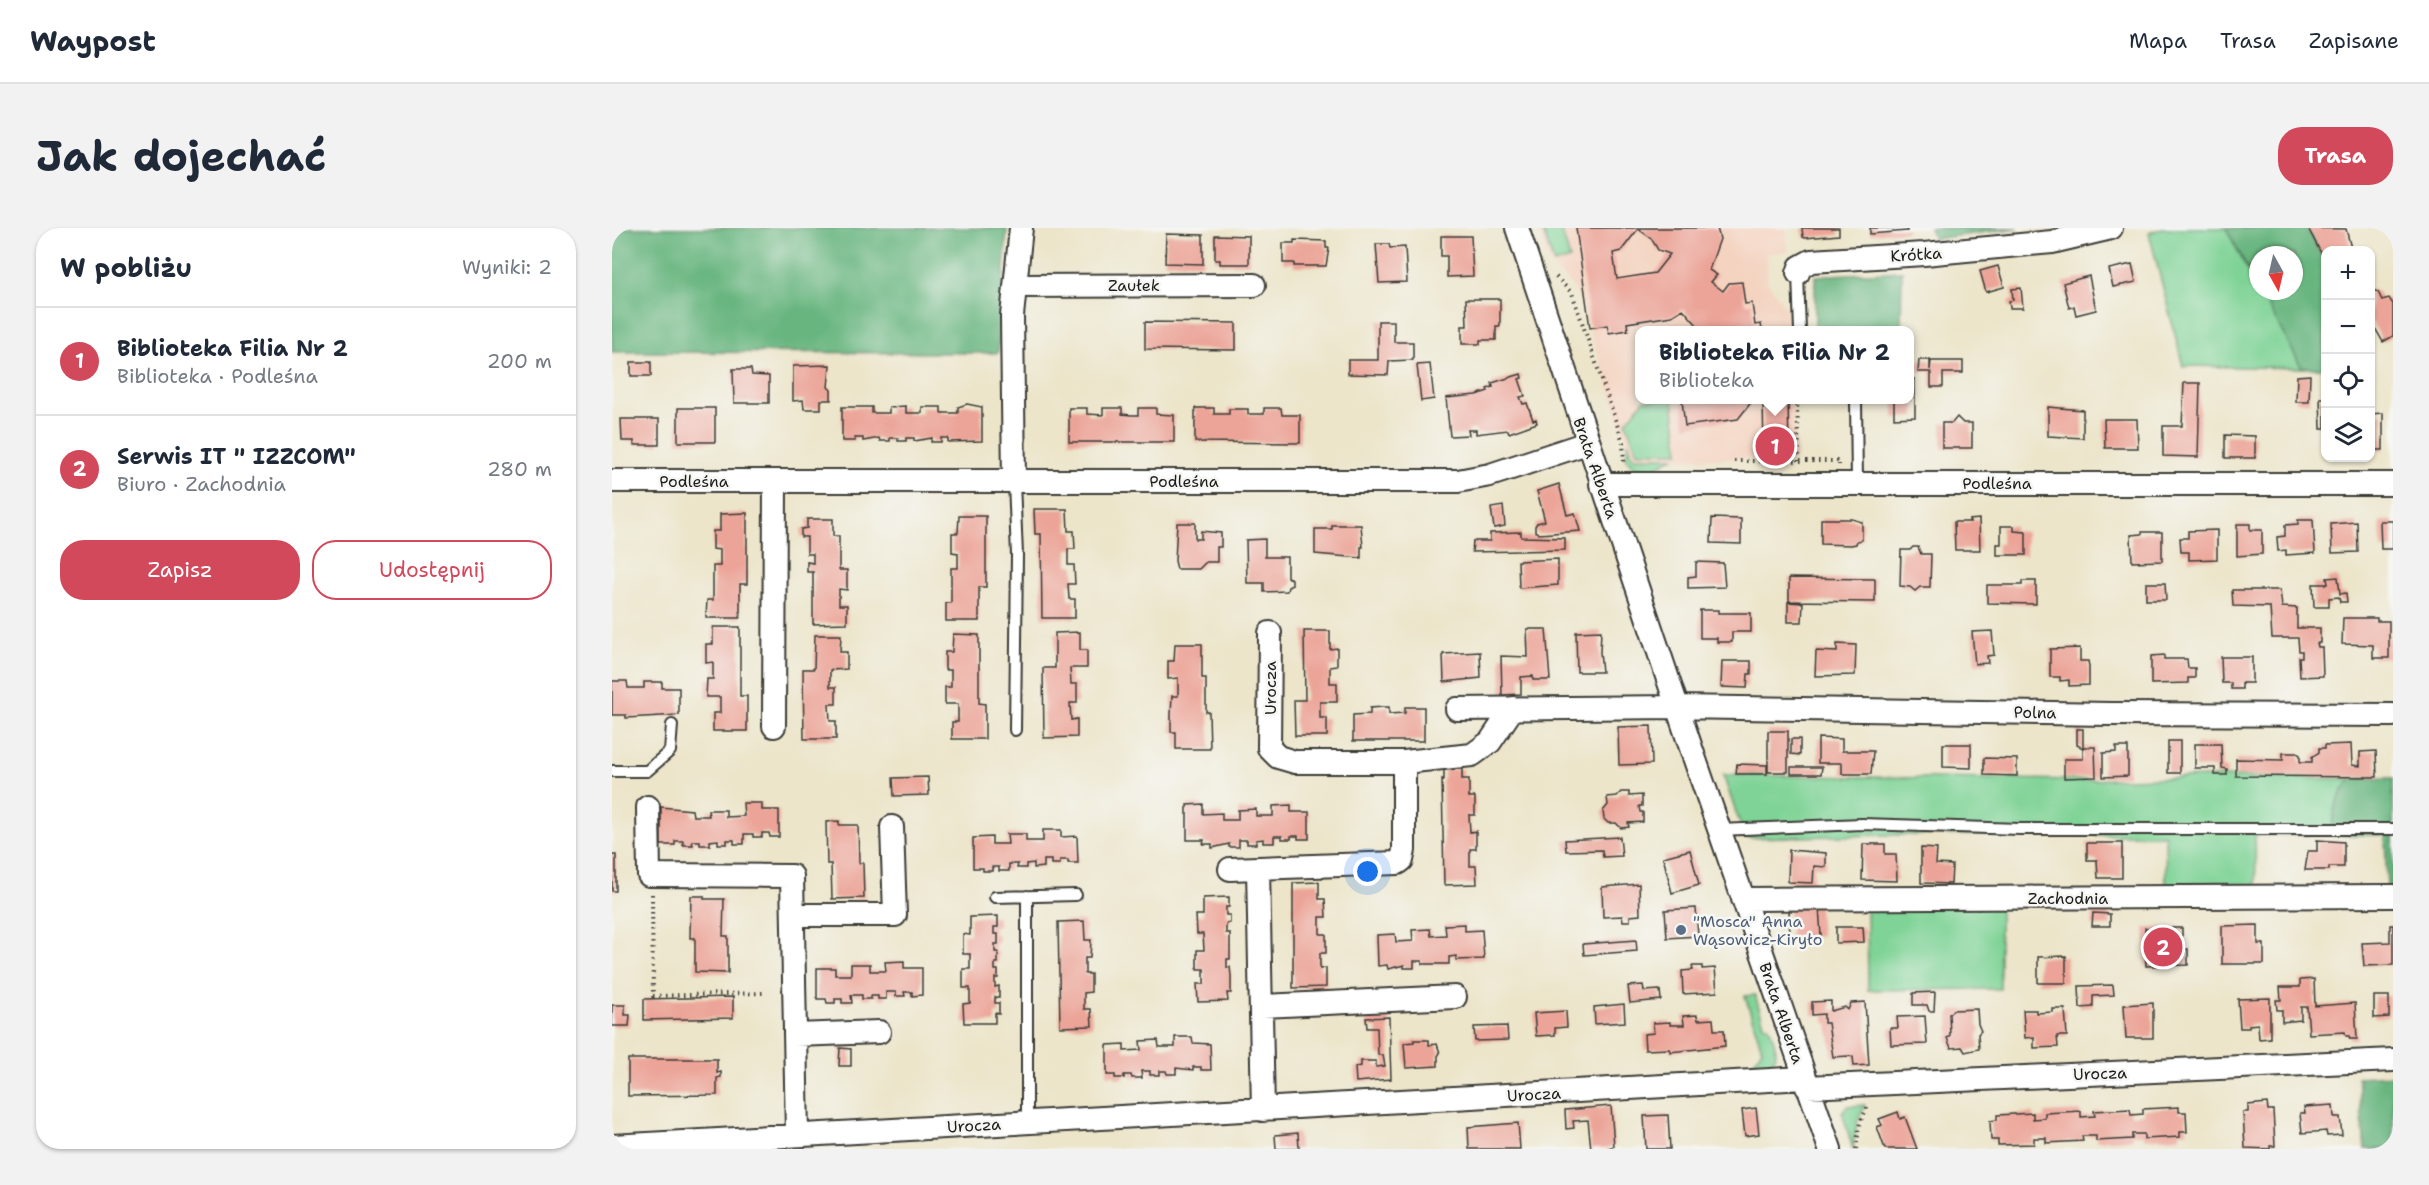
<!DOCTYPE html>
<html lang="pl">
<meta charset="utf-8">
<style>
body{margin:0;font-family:"Shantell Sans",sans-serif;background:#f2f2f3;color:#1f2937}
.controls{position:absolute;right:18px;top:18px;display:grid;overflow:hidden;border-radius:12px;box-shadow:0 2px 4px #0004}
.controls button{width:54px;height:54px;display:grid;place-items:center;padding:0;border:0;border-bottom:2px solid #e0e1e3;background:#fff;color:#1f2937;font:30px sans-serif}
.compass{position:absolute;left:1637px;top:18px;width:54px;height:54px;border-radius:50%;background:#fff;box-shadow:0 2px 4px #0004;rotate:172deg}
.you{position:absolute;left:756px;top:644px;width:21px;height:21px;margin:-15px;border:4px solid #fff;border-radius:50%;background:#1a73e8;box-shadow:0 0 0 9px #1a73e833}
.badge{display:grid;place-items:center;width:39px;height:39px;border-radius:50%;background:#d1495b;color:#fff;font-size:20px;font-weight:700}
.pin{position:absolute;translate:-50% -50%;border:3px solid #fff;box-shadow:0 2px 6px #0006}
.popup{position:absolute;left:1023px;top:98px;width:279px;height:78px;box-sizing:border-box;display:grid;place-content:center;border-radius:12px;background:#fff;filter:drop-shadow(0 2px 4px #0005);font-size:20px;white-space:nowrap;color:#747a83}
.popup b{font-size:22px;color:#1f2937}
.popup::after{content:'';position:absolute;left:50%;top:100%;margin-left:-12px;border:12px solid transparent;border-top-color:#fff}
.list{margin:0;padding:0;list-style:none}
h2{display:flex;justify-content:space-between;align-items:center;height:78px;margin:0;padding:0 24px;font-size:26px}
h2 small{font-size:20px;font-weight:400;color:#747a83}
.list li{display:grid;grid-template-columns:39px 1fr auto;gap:18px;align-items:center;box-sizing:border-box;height:108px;padding:0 24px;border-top:2px solid #e0e1e3}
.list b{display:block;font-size:22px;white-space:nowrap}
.list p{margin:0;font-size:20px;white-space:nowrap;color:#747a83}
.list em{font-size:20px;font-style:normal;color:#747a83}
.actions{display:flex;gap:12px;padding:18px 24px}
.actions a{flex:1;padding:14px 0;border:2px solid #d1495b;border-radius:24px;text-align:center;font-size:21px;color:#d1495b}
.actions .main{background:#d1495b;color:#fff}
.icon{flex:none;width:33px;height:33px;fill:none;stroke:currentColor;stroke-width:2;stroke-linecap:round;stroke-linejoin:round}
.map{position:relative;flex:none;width:1781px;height:921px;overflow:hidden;border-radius:24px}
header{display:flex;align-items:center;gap:36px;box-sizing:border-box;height:84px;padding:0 30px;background:#fff;border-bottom:2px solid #e0e1e3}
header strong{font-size:28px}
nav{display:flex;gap:33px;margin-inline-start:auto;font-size:21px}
.intro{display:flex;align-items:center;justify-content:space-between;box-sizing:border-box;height:144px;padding:0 36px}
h1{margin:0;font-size:42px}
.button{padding:15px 27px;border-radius:24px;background:#d1495b;color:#fff;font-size:21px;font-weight:700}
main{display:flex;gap:36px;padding:0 36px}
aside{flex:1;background:#fff;border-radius:24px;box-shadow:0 2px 4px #0004}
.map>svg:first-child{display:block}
</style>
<header>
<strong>Waypost</strong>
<nav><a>Mapa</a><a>Trasa</a><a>Zapisane</a></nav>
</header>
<div class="intro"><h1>Jak dojechać</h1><a class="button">Trasa</a></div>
<main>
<aside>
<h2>W pobliżu<small>Wyniki: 2</small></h2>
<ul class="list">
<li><span class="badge">1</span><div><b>Biblioteka Filia Nr 2</b><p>Biblioteka · Podleśna</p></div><em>200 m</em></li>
<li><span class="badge">2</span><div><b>Serwis IT &quot; IZZCOM&quot;</b><p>Biuro · Zachodnia</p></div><em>280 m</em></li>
</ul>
<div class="actions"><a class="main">Zapisz</a><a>Udostępnij</a></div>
</aside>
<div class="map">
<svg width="1781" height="921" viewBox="0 0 1781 921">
<rect width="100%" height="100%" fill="#f6f6f2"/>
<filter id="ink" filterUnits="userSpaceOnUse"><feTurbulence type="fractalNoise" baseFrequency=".0167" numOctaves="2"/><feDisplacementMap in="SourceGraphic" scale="12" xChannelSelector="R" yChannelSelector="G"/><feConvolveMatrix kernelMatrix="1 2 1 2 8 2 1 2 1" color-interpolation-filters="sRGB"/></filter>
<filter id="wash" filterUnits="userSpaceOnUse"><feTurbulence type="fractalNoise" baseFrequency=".008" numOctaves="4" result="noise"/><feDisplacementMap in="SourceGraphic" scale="24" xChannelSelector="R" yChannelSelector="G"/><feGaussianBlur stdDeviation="1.35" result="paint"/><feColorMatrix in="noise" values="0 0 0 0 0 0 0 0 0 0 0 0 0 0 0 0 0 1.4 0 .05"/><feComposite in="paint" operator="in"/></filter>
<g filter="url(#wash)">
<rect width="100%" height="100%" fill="#ece5ca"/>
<path fill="#f4d3c0" d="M926 0H1174L1176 24 1155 25 1156 55 1178 86 1179 102 1028 103V172H1181L1184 231 1021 230 963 61 936 33Z"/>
<path fill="#7fd396" stroke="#4e7859" stroke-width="1.5" d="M930 0H949L958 31 942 36Z
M1551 0H1614L1646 63H1648L1690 140 1571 138 1537 5Z
M1032 172H1061L1067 224H1025L1014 194Z
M1016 214 1021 229H1062L1042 240H1023L1014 231Z
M1111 547 1465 552 1598 549 1739 551C1723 573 1721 580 1720 607H1643L1644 662 1554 663 1553 607H1275L1133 610Z
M1388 678V761L1256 762 1255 679Z
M1143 767 1152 796 1157 798C1164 819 1173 837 1142 839L1141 835 1150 821 1133 768Z
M1253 877 1245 895 1241 921 1230 884 1235 878Z"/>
<path fill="#67b57f" stroke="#42684e" stroke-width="1.5" d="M0 0H395L386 125 0 124Z
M1318 0H1406L1322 11Z
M1614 0H1694L1711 30 1713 29V140H1690L1648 63H1682V27H1646V59Z
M1290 43 1289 102H1203V48Z
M1781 550V661H1775L1773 607H1720C1721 580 1723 573 1739 551Z
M1781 847V921H1753L1746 849Z"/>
<g id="blocks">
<path fill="#eca498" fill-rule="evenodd" d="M964 0H1105L1108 11 1097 42 1105 47 1099 54 1111 63 1117 55 1130 54 1133 76 1140 75 1143 97 1149 96 1150 102H1080L1085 97 1071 81 1060 88 1015 95 1016 102 997 105 995 97 978 100ZM1026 1 1039 10 1046 22 1058 26 1043 45 1005 51 1001 25 1009 23Z
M1190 0H1227V7L1193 10 1191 9Z
M1258 0H1295V3L1258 6Z
M1696 0 1734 1 1739 20 1731 22H1713V28L1711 29Z
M554 6 591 7V36L553 35Z
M603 7 637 8V36H608V32H603Z
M829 8H859L861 48 835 49V28H829Z
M682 12 714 13V20H717L714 38H682V35H671V15H682Z
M764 16H777L778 20 793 19 795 54 767 55Z
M1520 36 1524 54 1501 59 1497 41Z
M1386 38 1392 59 1374 64 1368 43Z
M1477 48 1484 82 1464 87 1462 78 1457 80 1451 55Z
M1409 60 1411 80H1398L1397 73 1401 72 1400 61Z
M1758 61 1766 64 1770 72 1777 70 1781 76V108L1771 114 1758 91Z
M854 71H888V98H884V112H868V116H850V98H855Z
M766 93H782V114H801V132L777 133 776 147 736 146V132H766Z
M533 94 624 95V122L533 121Z
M1307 132H1318V142L1319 133H1351V145H1331V159H1319V144H1306Z
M19 134H39V148H19Z
M818 136 822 171 809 173 805 137Z
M218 137 216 159 219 162V172H209V181H192L191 172 181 173V138Z
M121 141H139L140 147 157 148V175H122Z
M909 146 910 150 907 151 913 168 908 169 911 176 915 175 921 192 924 191 925 195 897 205 896 202 864 206V202H856L857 207 838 208 834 170 864 167 876 163 875 161 881 159 880 155Z
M1698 147 1697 174H1684L1685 148Z
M1298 151H1303V189L1282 190V172H1298Z
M1572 155H1588L1586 229 1551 228V198H1570Z
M1708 170H1713V201H1709Z
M1070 172H1141L1126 191 1073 198Z
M1151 172H1176L1177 222 1152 223Z
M355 176 370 179V213L336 214V210H329V214H319L320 210 302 213V210H294V213H286V210H278V213H268L267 210 251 213V210H243V213H230V179H260V185H277V179L294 178V185H310V179H329V185H346V179Z
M1436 179 1471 182V210L1436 208Z
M66 180H103V214H66Z
M457 180H475V186L491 187V180H510V186L519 187H526V180H544V186L562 187V214H457Z
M583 180H602V186H617V181H636V186H652V180H669L670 187H688V215L583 214Z
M1771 185V222H1758V186Z
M1345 189 1351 195H1360V220H1330V195H1340Z
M9 191H47V217H22V213H10Z
M1492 191H1525L1526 220H1493Z
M1613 207 1643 208V230H1613Z
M947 256 955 287 963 285 968 303 927 306 923 303V298L925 295 933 293 925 263Z
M891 278 893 298 882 300 879 280Z
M422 281H455L456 303H462L463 321H456V337H462L463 356H456L457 371H463V390H430L429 306H423Z
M135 285V356H128V390H94L95 372H101V338H108V322L101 321V303H108V286Z
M347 288H374V359H367V393H334V375H339V340H346V325L340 324V305H346Z
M1100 290 1129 291V316L1099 315Z
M195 291H221V308H227V342H235V362L227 361V377H235V395L201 396V344H195V334L201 335V326H195V309H189V301L195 300Z
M1209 291H1240L1250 294V312L1245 313 1244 316 1239 317 1209 316Z
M1367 291 1368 322H1343L1342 294H1358L1357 292Z
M1686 292H1701L1703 325 1674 327V322L1666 323 1665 309 1673 308V297L1686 296Z
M1768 293H1781V321H1769Z
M1745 294 1746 324 1720 325 1719 296Z
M565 295H583V311H589V303L609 305V319H605V334H594L587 341H565L563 333Z
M1625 296H1638V302H1650V326L1625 328Z
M720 297H749L751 319H749V330L703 326V301H720Z
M1389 298H1402V303L1414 304V327H1385V316H1389Z
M1605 302V331L1577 332V324H1569L1568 310H1576V303Z
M909 304V309L953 310V322L860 324 861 313H878V305Z
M1530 304H1550V333L1520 334 1519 307 1530 306Z
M653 311V329H675V349L680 351V357L676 359 675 363 652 364V355H635L634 312Z
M1301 319H1306L1309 326H1319L1318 359H1308L1303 363 1298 359 1288 358 1289 322H1298Z
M946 331V357L907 360 906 333Z
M1084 334 1111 335 1113 359 1076 360V349L1084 348Z
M1726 349 1728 366 1734 365 1735 374H1728L1727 369 1717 370V379H1702L1701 356H1716L1715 350Z
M1177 350 1263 351V374L1177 373Z
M1410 353H1424V376L1375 375V357H1410Z
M1534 355H1553L1554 372H1534Z
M1620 362H1668L1670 379 1685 380V400H1708V415H1705L1706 419H1710L1711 448 1688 449 1687 429H1690V423H1687L1686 410H1660L1658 379 1621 378Z
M1176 374 1191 375 1190 394H1176Z
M1088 382H1106V385H1139V404H1120V414H1105V410H1088Z
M1731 390H1765V393H1777V430H1761V417L1730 416Z
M101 399H128V468H135V503H101V485H108V469H94L95 451H101V434L94 435V416H101Z
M915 401H934L938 452H921V448L909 449V466L890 467 889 428 916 429Z
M692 403H718V421L725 420V438L718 439V455H725V474H708V490H715V508H683L682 472H693Z
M989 403 988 424 990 444H965L964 404Z
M1380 403 1382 427 1375 428 1376 435 1363 436 1360 404Z
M468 404V422H475V440H458L459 456H465V475H458L459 492 465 491V509L432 510 431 440H443V405Z
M341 406 367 407V475L373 476V511H340V494H346V476H333V459H339V442H333V424H340Z
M203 407H229L228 424H235V441L218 442V459H224V476H217L218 493H224V511H192L191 441H202Z
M563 416H590V450H594V484H597L598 521H564V504H559V486L560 468H566V450L556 451V433H562Z
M1225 416 1244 417 1243 447 1203 448 1204 423 1225 424Z
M1468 420V433H1476L1477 438V457L1457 458V452L1448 453V449H1438V421Z
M868 424 869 450 832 454 831 426Z
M1552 427V431H1575L1576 440H1583V450H1576V455L1539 456V428Z
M1609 429H1640V455H1630V461H1619V455H1610Z
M1110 433H1139V446H1136L1135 460 1109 459Z
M0 453H15L16 460H32V454H50V460H67V487L14 490V487H0Z
M772 479H777V486L793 485V479H812V513H741V487L758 486V480Z
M1039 498 1040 536 1007 537 1006 499Z
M1465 501H1471V519H1483L1484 549 1452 550V531H1471V520L1465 517Z
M1156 503H1176V544H1156Z
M1206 510 1230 511V523H1261L1259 546H1230V535H1206Z
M1179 511H1188V527L1179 526Z
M1556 513H1568V545H1556Z
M1331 516H1359V540L1331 539Z
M1583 516H1609L1610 540 1615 541V547H1603V540H1583Z
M1739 516 1740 537 1748 538V524L1764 523 1765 549 1624 548V531L1671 532V525H1685L1688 527V534H1700V529L1707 524V520H1713V517Z
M1504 519H1516V548L1491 549V525L1504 524Z
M1372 530 1405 531V548L1372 547Z
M1125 536 1155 537V546H1124Z
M1179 539H1210L1209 546H1179Z
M832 541H850V551H857V569H863V587H857L858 604 864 603V621H858V638H864L865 656 832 657 830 551 832 552Z
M316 549 317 567 282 568 281 550Z
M1009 564H1017V568L1030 567V578H1027L1028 584H1031V594L1016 595 1017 599 1009 600 1004 595H996L992 591 991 583 996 577 995 569 1005 568Z
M131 575H150V582H167V609H158L157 605H150V609H141V606H132V616H122V612H115V616H106V612L98 613V617H88V613H80L81 617H71V613H63V617H49V579L80 582 81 588H97L96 582H114V589L132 588Z
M591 576V586L610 585V592H626V582L644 581V588H661V578L679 577V584H697V611H686V608H679V611H670V608H662V615H651V611L644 612V616H635V612H627V619H617V616L600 620V616H591L592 612H575V577Z
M227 593V597H246L247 635H251L252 670 220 671 219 636H215L214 594Z
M431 602H449V609L465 608 466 635H456V632H448V636H439V632H432V639L422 640V635L414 636V640H405L406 636H397V643H387V639H380V643H371V640H361V610L380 609V616H396L395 606H414V613H431Z
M1008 609 1010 628 991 629 990 622 954 623 953 612Z
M1705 612 1732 614V639H1717V642H1693L1696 623H1705Z
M1475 615H1510V650H1486L1485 632H1475Z
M1251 616H1273V626H1284L1285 653 1250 652Z
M1309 620 1325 621 1324 636 1340 637 1339 656 1309 655Z
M1078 622 1087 657 1060 665 1051 629Z
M1177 622 1214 625V639L1202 638 1201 655 1176 654Z
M0 627H4V663H0Z
M707 654V671H713L714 689H708V706H714V725H708V741L714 740V759L681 760V655Z
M1027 656 1028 687 1018 688V693H1011L1010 688 991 689 990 659Z
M79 668H92V671H112L111 708H116V745L83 744V710H78Z
M617 669V679H614V687H618V695L614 696V705H618V731H615V740L618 739 619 748V765H615L616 773 586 774 585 756H592V741H585V722H592L591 706H585L584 687H591V670Z
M1207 678 1209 708 1178 710 1177 680Z
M1084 680 1086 708 1055 710 1053 682Z
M1481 685 1498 686V698H1480Z
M386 688V699H382V706H386V716H383V724H386V735H383V742H386V750H383V759L387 758V769H383V775H387V786L383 785V795H352L351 776 358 775V760H351V741H358V726H351V706L358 707V689Z
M472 693 473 712H479L478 730H473V746H479V764L472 765V781H479L480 798 448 799 446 694Z
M853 696V703L870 702 872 731 844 732V728L837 729V736H810V733H802V740H792V737L776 741 775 737 766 738 765 707 783 706 784 714 801 713 800 702 818 701 819 708 834 707 833 697Z
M1646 697V716H1652V736H1610V698Z
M1778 697H1781V737L1752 738 1750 715 1778 714Z
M1224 699H1251L1252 714 1224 715Z
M1533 700H1570V721H1576V737L1534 738Z
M1024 712 1025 723 972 727 971 716Z
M1454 728V755H1426V729Z
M292 733V740H310V767L300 768V764H292L293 768H284V764H274V771H266V768H259V771H250V767H239L240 775H230V771H223V775H215L214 771H205V740H223V747H239V736H258V743H274L273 734Z
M1080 738H1090V741L1103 740 1105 764 1071 766 1070 743 1081 742Z
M1702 751 1703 778 1743 775 1745 811H1738L1737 808H1734L1733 804 1697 806 1695 779H1689V792L1670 794V782H1665L1664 772H1669L1668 759H1688V752Z
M1031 757 1032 763 1048 762 1049 772 1018 775 1016 758Z
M1501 757 1502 767 1481 768V779L1468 780 1467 758Z
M1323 764 1322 783H1317L1315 777H1301V765Z
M1762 768H1777V789L1762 790Z
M121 769V790L32 792V771Z
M1658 770V810L1647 811 1646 796 1637 797V800H1628L1626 771Z
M1219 773V783L1233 779 1236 782 1239 775 1253 774 1257 837 1242 838 1241 829 1237 828 1221 829 1216 795H1212V786L1200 787V774Z
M1541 775V810H1514L1512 777Z
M1012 776 1013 794 983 796 982 779Z
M0 777H13V787H18L17 798H0Z
M1365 781 1366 796 1369 803 1366 806 1367 821 1353 824 1350 819 1339 820 1335 810 1338 807 1337 786 1341 782Z
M1441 781H1453L1455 808H1445L1446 819 1422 820V809L1413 810 1411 782H1424V785L1441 784Z
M954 783 955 799 943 800V807L924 808 922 785Z
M1085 787 1086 792 1101 791 1102 802H1112L1113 818 1058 824V821L1033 822 1032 806 1042 805 1041 795 1058 794V797H1072L1071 788Z
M1313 788 1315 816 1279 817 1278 800H1286L1285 789Z
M777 789 779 851 744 854 743 839 749 838V833H764V839L773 838 771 827H766L765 800H755L754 790Z
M895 798 896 812 863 813 862 799Z
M563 809H580L581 815 598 816 599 842H589V839H581V842L564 840V846H555L554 843H547V847H538V843H529L530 850H520L519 847H512V850H503V847H495V817L512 816V823L529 822 528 813 546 812 547 819H563Z
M802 812H817V817L825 816 828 825 826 828V838L794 840 792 815 802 814Z
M228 820 239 821V838H227Z
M16 831H105V845L109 844V849L105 850V867L16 868Z
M1655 875 1656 882H1661L1663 918H1658V921L1633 920 1631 884H1636V877Z
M1721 877 1722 889H1728L1730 907 1715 908 1714 903 1690 905 1688 885H1693L1692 879Z
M999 878 1002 918 994 921H979L976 892 961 893 962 900 954 901 953 882Z
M1567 879V884H1574L1575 904H1568V909L1532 911V906H1520V911L1484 913V908H1470L1471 913 1434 915V910H1422V916L1386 917V912H1379L1378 893 1385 892V887L1421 885V891L1433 890V885L1469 883V889L1483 888 1482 883 1518 881 1519 887 1531 886V881Z
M1144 880 1147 906 1133 908 1130 882Z
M1286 884 1288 891 1293 889 1305 921H1273L1265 899 1270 897 1267 891Z
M1056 887 1058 921H1034L1032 888Z
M906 895 908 921H857L856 899Z
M686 905 687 921H664L663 907Z"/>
</g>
</g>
<g filter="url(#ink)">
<use href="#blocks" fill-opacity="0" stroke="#3b3a36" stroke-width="1.5"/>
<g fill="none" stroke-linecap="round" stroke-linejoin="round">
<g stroke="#3b3a36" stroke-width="14">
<path id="lane" d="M1186 45 1188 103
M1244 172 1245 255
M402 254 405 327 403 502
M0 543H35L58 523 60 497
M1107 602 1250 596 1408 601H1781
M383 669 464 667
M415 894V668"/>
</g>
<g stroke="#3b3a36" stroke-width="26">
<path id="street" d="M905 0 1080 523 1218 921
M1186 45 1188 39 1199 33 1312 26 1440 14 1499 0
M403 58 642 57
M0 253H846L878 247 975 215
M402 254 400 88 409 0
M989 256H1781
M658 405 657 520 666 529 683 534H792L860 527 878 514 901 480
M845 481 1065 479 1498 486 1781 487
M162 498 163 253
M36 579 37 647 180 648 185 907
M618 641 786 635 790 632 792 622V534
M646 641 651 882
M1131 671 1781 668
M181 687H283L280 599
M649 778 843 769
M183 807 267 804
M1195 859 1781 832
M0 918 1192 850"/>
</g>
<path stroke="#3b3a36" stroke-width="4" stroke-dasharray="1.5 4.5" stroke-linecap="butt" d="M944 49 960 65 1011 214 1012 236
M1185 172 1187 233
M1122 233H1227V237
M40 666 41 768 151 765
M1244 921 1248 894 1257 876"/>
<use href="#lane" stroke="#fff" stroke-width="10"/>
<use href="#street" stroke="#fff" stroke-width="22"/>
</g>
</g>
<circle fill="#5c6f8a" stroke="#f6f6f2" stroke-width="2" cx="1069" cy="702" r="6"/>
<g text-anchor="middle" stroke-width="5" stroke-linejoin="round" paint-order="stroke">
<g font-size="16" fill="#1c1c1c" stroke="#f6f6f2">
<text transform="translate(1304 26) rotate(-4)" y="6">Krótka</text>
<text x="522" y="63">Zaułek</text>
<text transform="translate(984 240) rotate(71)" y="6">Brata Alberta</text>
<text x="82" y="259">Podleśna</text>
<text x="572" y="259">Podleśna</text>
<text x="1385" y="261">Podleśna</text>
<text transform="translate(658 460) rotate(-90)" y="6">Urocza</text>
<text transform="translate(1423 484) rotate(1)" y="6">Polna</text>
<text x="1456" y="676">Zachodnia</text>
<text transform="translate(1170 785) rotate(71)" y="6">Brata Alberta</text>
<text transform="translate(1488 845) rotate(-2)" y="6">Urocza</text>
<text transform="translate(922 866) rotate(-3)" y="6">Urocza</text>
<text transform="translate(362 897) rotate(-3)" y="6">Urocza</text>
</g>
<g font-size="16" fill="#4e5e75" stroke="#f6f6f2" text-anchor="start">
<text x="1081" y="699">"Mosca" Anna<tspan x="1081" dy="18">Wąsowicz-Kiryło</tspan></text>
</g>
</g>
</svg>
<div class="controls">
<button>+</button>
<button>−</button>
<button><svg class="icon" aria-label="locate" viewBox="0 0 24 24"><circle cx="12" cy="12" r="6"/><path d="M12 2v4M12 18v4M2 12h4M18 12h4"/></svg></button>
<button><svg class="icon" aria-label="layers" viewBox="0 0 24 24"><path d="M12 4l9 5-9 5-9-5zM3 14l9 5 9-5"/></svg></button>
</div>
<svg class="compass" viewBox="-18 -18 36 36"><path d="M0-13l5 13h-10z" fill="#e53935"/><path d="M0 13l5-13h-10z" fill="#747a83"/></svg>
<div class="you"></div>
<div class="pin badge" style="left:1163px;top:218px">1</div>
<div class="popup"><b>Biblioteka Filia Nr 2</b>Biblioteka</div>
<div class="pin badge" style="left:1551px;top:719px">2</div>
</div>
</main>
